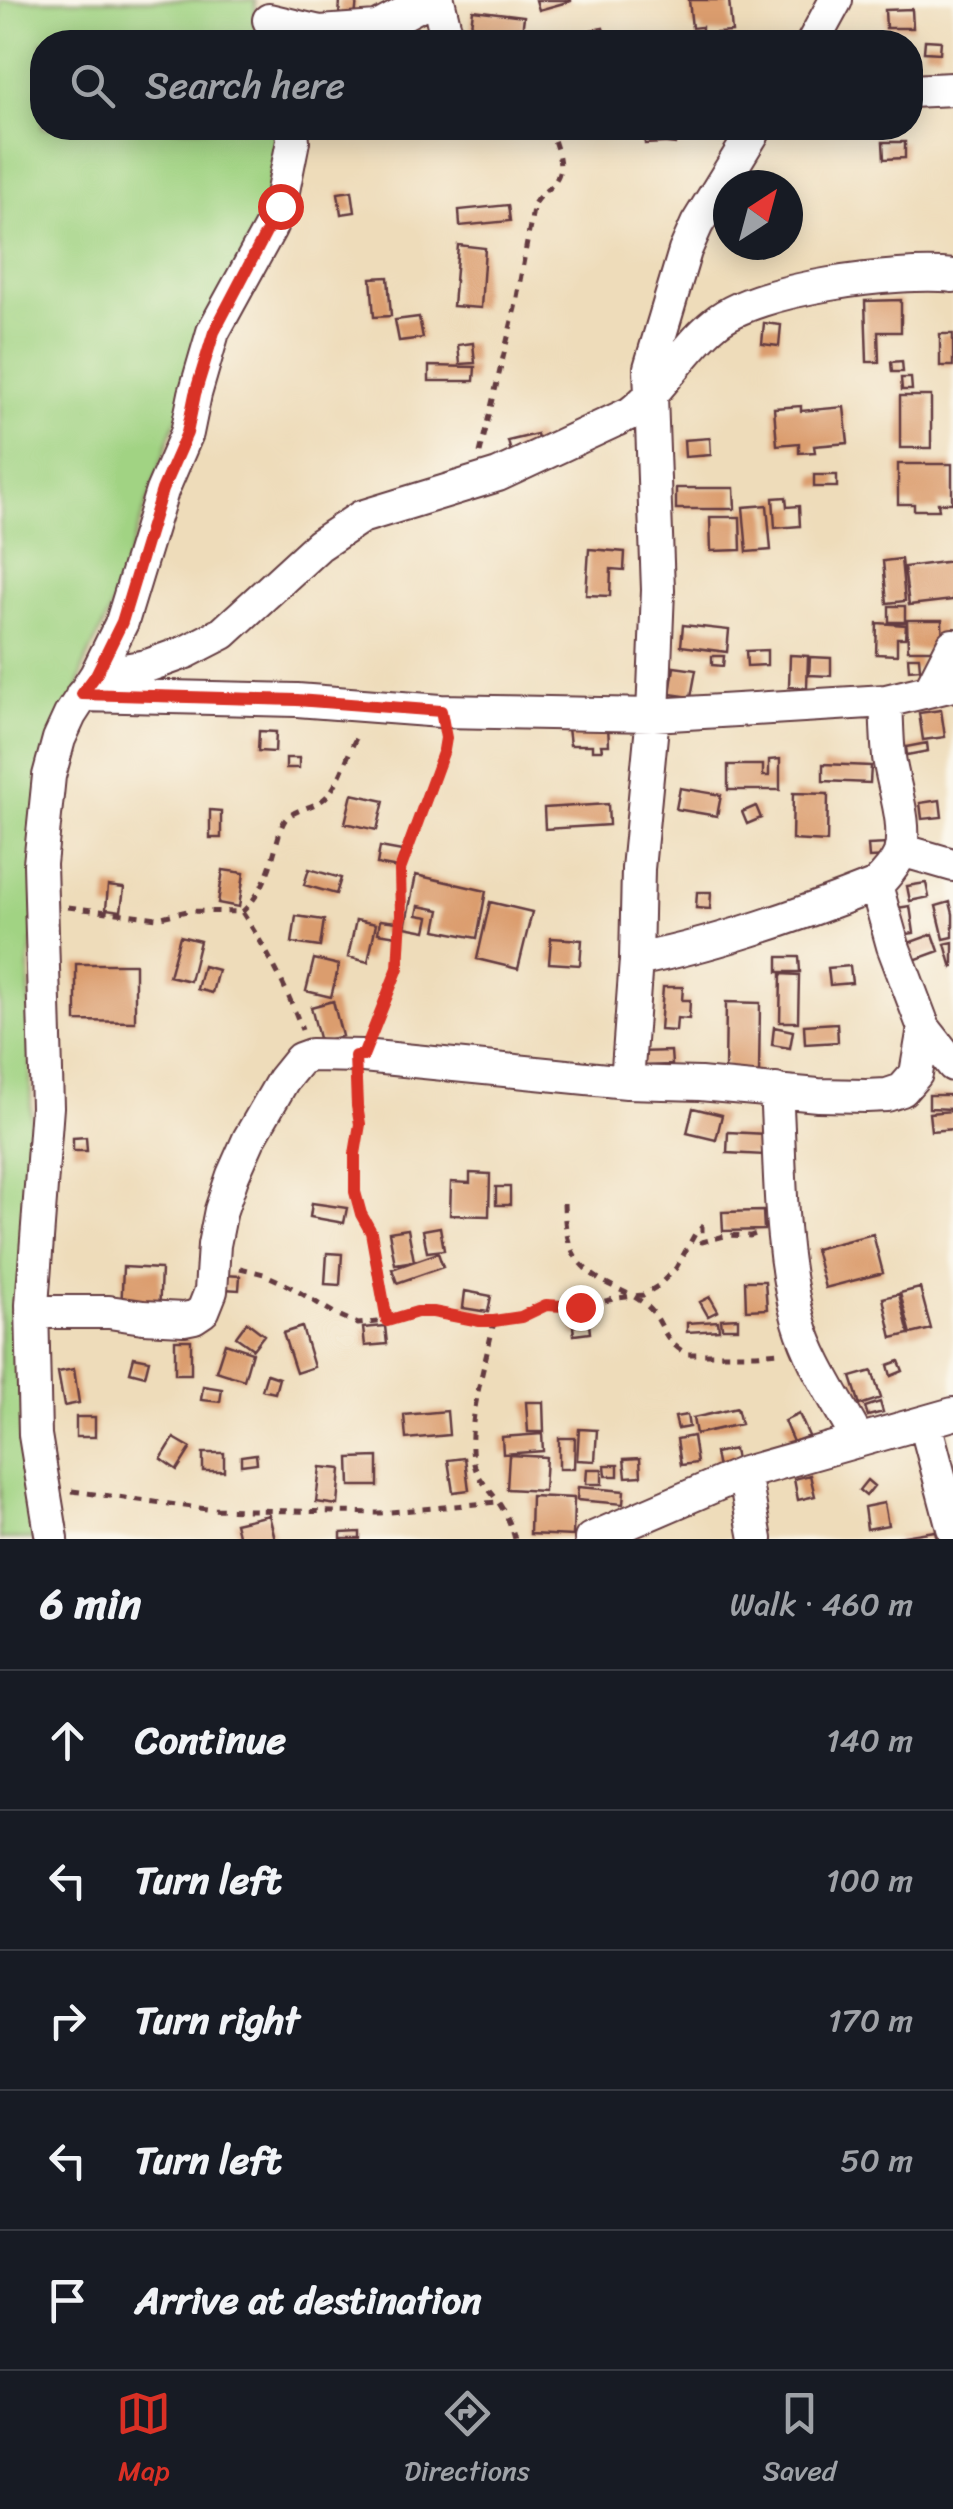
<!DOCTYPE html>
<meta charset="utf-8">
<style>
body{margin:0;font-family:Sriracha,sans-serif;background:#20242c;color:#f1f3f6}
.compass{position:absolute;left:713px;top:170px;width:90px;height:90px;border-radius:50%;background:#171b24;box-shadow:0 5px 25px #0003;rotate:36deg}
.stop{position:absolute;width:30px;height:30px;margin:-22px;border:8px solid #d93025;border-radius:50%;background:#fff}
.stop.end{background:#d93025;border-color:#fff;box-shadow:0 2px 10px #0008}
.list{margin:0;padding:0;list-style:none}
h2{display:flex;justify-content:space-between;align-items:center;height:130px;margin:0;padding:0 40px;font-size:42px}
h2 small{font-size:32px;font-weight:400;color:#9ea1a6}
.list li{display:grid;grid-template-columns:65px 1fr auto;gap:30px;align-items:center;box-sizing:border-box;height:140px;padding:0 40px;border-top:2px solid #363941}
.list b{display:block;font-size:38px;white-space:nowrap}
.list em{font-size:32px;font-style:normal;color:#9ea1a6}
.icon{flex:none;width:55px;height:55px;fill:none;stroke:currentColor;stroke-width:2;stroke-linecap:round;stroke-linejoin:round}
.map{position:relative;flex:none;width:953px;height:1539px;overflow:hidden}
.search{position:absolute;background:#171b24;box-shadow:0 5px 25px #0003;left:30px;right:30px;top:30px;height:110px;display:flex;align-items:center;gap:25px;box-sizing:border-box;padding:0 35px;border-radius:40px;color:#9ea1a6;font-size:38px}
.sheet{height:830px;background:#171b24}
nav{display:flex;justify-content:space-around;align-items:center;box-sizing:border-box;height:140px;border-top:2px solid #363941;background:#171b24;font-size:28px;color:#9ea1a6}
nav a{display:grid;justify-items:center;gap:5px}
nav .on{color:#d93025}
.map>svg:first-child{display:block}
</style>
<div class="map">
<svg width="953" height="1539" viewBox="0 0 953 1539">
<rect width="100%" height="100%" fill="#fbf7ec"/>
<filter id="ink" filterUnits="userSpaceOnUse"><feTurbulence type="fractalNoise" baseFrequency=".01" numOctaves="2"/><feDisplacementMap in="SourceGraphic" scale="20" xChannelSelector="R" yChannelSelector="G"/><feConvolveMatrix kernelMatrix="1 2 1 2 8 2 1 2 1" color-interpolation-filters="sRGB"/></filter>
<filter id="wash" filterUnits="userSpaceOnUse"><feTurbulence type="fractalNoise" baseFrequency=".0048" numOctaves="4" result="noise"/><feDisplacementMap in="SourceGraphic" scale="40" xChannelSelector="R" yChannelSelector="G"/><feGaussianBlur stdDeviation="2.25" result="paint"/><feColorMatrix in="noise" values="0 0 0 0 0 0 0 0 0 0 0 0 0 0 0 0 0 1.4 0 .05"/><feComposite in="paint" operator="in"/></filter>
<g filter="url(#wash)">
<rect width="100%" height="100%" fill="#eedcba"/>
<path fill="#a1d383" stroke="#767957" stroke-width="2.5" d="M0 0H255L256 42H42V128H277L279 141 266 201 173 428 108 616 83 667 29 963 37 1539H0Z"/>
<g id="blocks">
<path fill="#db9d6e" d="M340 0H357L355 18 339 17Z
M536 0H571V1L539 10Z
M689 0H729L732 32 702 34V27L692 28Z
M912 9 913 28H886L885 10Z
M473 10 524 16 521 42H469Z
M603 28 607 42H594L591 30Z
M925 40 941 41 940 53 924 52Z
M474 128H513L514 132 474 135Z
M644 128H665L663 143 645 144Z
M666 131 677 133 675 144 665 143Z
M883 142H905V158L884 159Z
M352 191 355 212 341 214 338 193Z
M508 205 510 221 460 226 459 210Z
M458 245 485 248 481 308 453 306Z
M388 277 391 316 374 317 371 278Z
M901 300V332H878L879 362H867L865 301Z
M419 317 423 338 399 341 395 320Z
M764 323 781 325 779 346 762 344Z
M940 334H953V366H940Z
M473 343 475 363 460 364 458 345Z
M902 361 903 372H892L891 362Z
M429 366 475 367 474 381H429Z
M901 378H911L912 390H902Z
M900 396H931V448H900Z
M801 406V411L844 407 848 443 814 446 815 452 799 453V443L777 445 774 408Z
M537 434 541 448 512 456 508 441Z
M710 438 711 455 685 457 684 440Z
M898 464H952V503H938L939 510H914V504H898Z
M814 475H837V487H814Z
M676 488H734L735 509H676Z
M786 497 787 507 799 506 800 526 775 528 773 498Z
M767 505 771 550 747 552 743 507Z
M710 517H740L741 550 711 551Z
M589 549 625 552 624 570 611 569 610 596 586 595Z
M901 559 905 601 887 603 883 561Z
M953 561V600L909 605 904 567Z
M889 606H905V622H889Z
M907 620H942L943 650H908Z
M877 623 906 625 905 638H897V655L876 654Z
M683 625 729 630 727 652 681 646Z
M767 650V665L747 666 746 651Z
M790 655 808 656 807 688 789 687Z
M712 656H724L723 666 712 665Z
M810 657 831 658V676L809 675Z
M908 657H919L920 669 909 670Z
M674 667 696 670 691 697 670 694Z
M941 710 945 737 923 740 919 713Z
M608 726 609 745H601L602 750H592V745H570L568 728Z
M259 731 276 732 275 752 258 751Z
M927 743 928 751 907 755 906 747Z
M286 758H299V768H286Z
M780 759V790H728V765H763V776H769V760Z
M823 764 871 766 870 783 823 781Z
M680 788 721 795 717 816 676 809Z
M793 793 828 794 827 842 792 840Z
M352 794 384 801 377 830 345 823Z
M940 800 942 817 922 819 920 803Z
M608 804 609 825 545 829 544 808Z
M756 806 761 818 747 824 742 812Z
M210 810 221 811V838H210Z
M888 844 889 857 869 858 868 845Z
M380 847 402 851 398 868 377 864Z
M309 869 341 878 336 894 304 885Z
M223 870 244 873 239 907 218 903Z
M416 875 486 891 477 938 436 930 440 910 419 906 417 915 429 917 426 931 405 927Z
M926 883 929 897 910 901 907 886Z
M108 886 124 888 121 911 106 909Z
M697 892H711L710 909 696 908Z
M490 902 532 912 518 969 477 959Z
M950 902 953 914V937L944 939 936 906Z
M910 906 914 933 894 936 891 909Z
M296 916 324 920 320 947 292 943Z
M356 920 376 924 368 962 348 957Z
M380 920 398 922 397 936 378 933Z
M933 934 939 951 906 963 900 946Z
M180 936 200 941 190 981 169 976Z
M551 938 582 940 580 965 549 963Z
M953 942V967L952 968 945 944Z
M778 957H799L800 972H778Z
M314 959 339 965 331 997 306 991Z
M76 964H135V1022L76 1021Z
M203 966 218 970 212 993 197 989Z
M850 966 852 983 830 985 828 968Z
M781 974 799 975 798 1022H780Z
M663 987H683L682 1000H690L689 1019 677 1018 676 1031 660 1030Z
M333 1001 342 1036 320 1042 311 1007Z
M726 1002 760 1003 759 1075 725 1074Z
M837 1023 838 1042 805 1044 804 1025Z
M774 1027 793 1031 790 1048 772 1045Z
M671 1051 672 1065 638 1066V1052Z
M929 1095H953V1109L929 1108Z
M693 1108 722 1115 716 1140 687 1133Z
M952 1111 953 1129 931 1131 929 1113Z
M728 1132 766 1134 765 1155 727 1153Z
M86 1137 87 1151H73V1138Z
M470 1173 490 1174 489 1216 450 1215 451 1182 470 1183Z
M496 1187H510V1205H496Z
M312 1203 347 1208 344 1223 310 1217Z
M763 1211 764 1230 723 1231 722 1212Z
M440 1227 444 1250 427 1252 423 1230Z
M408 1229 414 1261 395 1264 389 1232Z
M873 1234 883 1273 825 1288 815 1249Z
M327 1253 342 1254 340 1285 325 1284Z
M438 1253 443 1267 397 1283 392 1269Z
M123 1267 161 1269 159 1314 121 1312Z
M224 1275 240 1276 239 1290 224 1289Z
M745 1281H765L767 1309 746 1310Z
M920 1288 931 1329 911 1334 900 1293Z
M465 1291 491 1296 488 1312 463 1308Z
M899 1294 909 1334 892 1338 883 1298Z
M710 1297 718 1311 708 1316 700 1302Z
M738 1318V1328H722L721 1319Z
M718 1321 719 1330 687 1332V1323Z
M247 1322 264 1335 253 1349 236 1337Z
M589 1324 590 1333 574 1335 573 1326Z
M385 1326 387 1344 365 1346 363 1328Z
M302 1327 314 1367 296 1373 283 1333Z
M175 1340H191V1374H175Z
M225 1343 252 1352 244 1380 216 1371Z
M134 1357 149 1360 145 1376 130 1372Z
M899 1361 903 1371 891 1376 888 1365Z
M74 1369 79 1403 64 1406 58 1372Z
M872 1371 881 1398 860 1405 851 1377Z
M267 1374 279 1378 275 1393 262 1390Z
M203 1386 222 1389 220 1402 201 1400Z
M526 1402H543L544 1432H528Z
M880 1402 883 1412 868 1416 865 1407Z
M737 1408 741 1424 696 1434 693 1418Z
M447 1411 449 1435 406 1439 404 1415Z
M799 1414 809 1436 793 1442 784 1421Z
M687 1415 689 1427 678 1429 675 1417Z
M76 1417H95V1437H76Z
M579 1429 597 1430 595 1461 577 1460Z
M542 1434 543 1451 503 1454 502 1437Z
M693 1436 697 1463 681 1465 677 1439Z
M174 1438 191 1448 177 1470 161 1459Z
M559 1438H575L574 1469H559Z
M734 1449 737 1466 718 1469 715 1453Z
M203 1453H224V1471H203Z
M256 1454 257 1463 241 1465V1456Z
M509 1455 546 1457 544 1491 507 1489Z
M378 1457V1486H350L349 1458Z
M465 1458 469 1490 453 1492 448 1460Z
M640 1458 641 1476 626 1477 624 1459Z
M605 1465H618V1476H606Z
M320 1467 341 1469 338 1505 316 1502Z
M587 1469H602V1484H586Z
M810 1475 815 1496 798 1500 794 1479Z
M867 1480 874 1486 866 1496 859 1490Z
M578 1487 624 1491 623 1504 577 1500Z
M531 1496 574 1498 573 1536 530 1534Z
M884 1503 888 1525 867 1529 864 1507Z
M269 1515 275 1539H239L235 1523Z
M935 1531 937 1539H897V1537Z
M360 1532V1539H341V1533Z"/>
</g>
</g>
<g filter="url(#ink)">
<use href="#blocks" fill-opacity="0" stroke="#633b40" stroke-width="2.5"/>
<g fill="none" stroke-linecap="round" stroke-linejoin="round">
<g stroke="#633b40" stroke-width="36">
<path id="minor" d="M438 0 448 42
M269 20 320 32 377 28 429 0
M813 42 836 0
M910 91 953 89
M96 675 147 666 186 652 223 633 319 545 361 517 498 475 631 413C664 387 683 349 715 323 756 288 899 270 953 276
M930 690 953 645
M82 695 297 700 441 711 653 715 886 701 953 685
M901 850 953 865
M636 960C718 944 798 916 876 885 885 877 896 864 900 853 908 823 893 787 889 757 887 738 887 719 886 701
M924 1028 953 1065
M627 1082 636 960 638 869 653 715 658 590 650 368 685 251 697 224 756 128
M776 1090C781 1167 778 1247 799 1322 811 1363 838 1402 858 1440
M32 1312H109L143 1317 184 1319 194 1317 203 1311 211 1291 214 1245 221 1210 233 1175 249 1139 283 1080 300 1059 311 1055 363 1056 627 1082 700 1084 818 1095 866 1096 887 1095 902 1090 916 1074 924 1028 893 946 876 885
M925 1423 953 1528
M744 1473 756 1539
M52 1539 35 1435 32 1305 47 1107 40 864 49 776 59 739 70 715 96 675 122 622 162 491 187 433 195 394 213 332 270 228 280 206 293 141 292 128
M591 1539 744 1473 953 1414"/>
</g>
<path stroke="#633b40" stroke-width="5" stroke-dasharray="8 8" stroke-linecap="butt" d="M480 453 515 308 534 204C540 193 552 188 557 178 565 164 554 142 550 128
M68 907 157 918 187 911 242 912C267 950 287 988 302 1030
M242 912C263 893 270 869 277 842 279 835 281 826 285 820 295 808 315 808 326 797 343 779 346 754 359 733
M373 1029 398 968 401 915 400 870 444 750 446 738
M356 1084 360 1125 355 1154V1192L361 1215 371 1232 374 1262 387 1321
M564 1203C565 1246 573 1267 612 1286 624 1292 637 1297 647 1306 666 1323 659 1338 687 1354H756L780 1352
M240 1268 264 1274 289 1286 334 1313 358 1324 387 1321 417 1312H433L480 1321H494L521 1317 546 1305 580 1307 618 1298 643 1295 658 1286 676 1268 695 1234 702 1227V1242L728 1235 750 1236 759 1233
M494 1321C487 1360 462 1433 476 1470 480 1480 488 1488 494 1496 504 1509 511 1524 515 1539
M72 1491 207 1509 380 1513 498 1502"/>
<use href="#minor" stroke="#fff" stroke-width="32"/>
</g>
</g>
<g fill="none" stroke-linecap="round" stroke-linejoin="round" filter="url(#ink)">
<path stroke="#d93025" stroke-width="12" d="M280 206 214 332 195 394 187 433 162 490 122 622 96 675 82 694 297 700 441 711 446 738 444 750 400 870 401 915 398 968 363 1056H355L357 1106 360 1124 355 1154V1192L361 1214 371 1232 387 1321 417 1312H433L480 1321H494L521 1317 546 1305 580 1307"/>
</g>
</svg>
<svg class="compass" viewBox="-18 -18 36 36"><path d="M0-13l5 13h-10z" fill="#e53935"/><path d="M0 13l5-13h-10z" fill="#9ea1a6"/></svg>
<div class="stop" style="left:280px;top:206px"></div>
<div class="stop end" style="left:580px;top:1307px"></div>
<div class="search"><svg class="icon" aria-label="search" viewBox="0 0 24 24"><circle cx="10" cy="10" r="6"/><path d="M15 15l6 6"/></svg>Search here</div>
</div>
<section class="sheet">
<h2>6 min<small>Walk · 460 m</small></h2>
<ul class="list">
<li><svg class="icon" aria-label="ahead" viewBox="0 0 24 24"><path d="M12 20V5M6 11l6-6 6 6"/></svg><div><b>Continue</b></div><em>140 m</em></li>
<li><svg class="icon" aria-label="left" viewBox="0 0 24 24"><path d="M17 20v-9H6M10 6l-5 5 5 5"/></svg><div><b>Turn left</b></div><em>100 m</em></li>
<li><svg class="icon" aria-label="right" viewBox="0 0 24 24"><path d="M7 20v-9h11M14 6l5 5-5 5"/></svg><div><b>Turn right</b></div><em>170 m</em></li>
<li><svg class="icon" aria-label="left" viewBox="0 0 24 24"><path d="M17 20v-9H6M10 6l-5 5 5 5"/></svg><div><b>Turn left</b></div><em>50 m</em></li>
<li><svg class="icon" aria-label="arrive" viewBox="0 0 24 24"><path d="M6 21V4h12l-3 4 3 4H6"/></svg><div><b>Arrive at destination</b></div></li>
</ul>
</section>
<nav>
<a class="on"><svg class="icon" aria-label="map" viewBox="0 0 24 24"><path d="M3 6l6-2 6 2 6-2v14l-6 2-6-2-6 2zM9 4v14M15 6v14"/></svg>Map</a>
<a><svg class="icon" aria-label="directions" viewBox="0 0 24 24"><path d="M12 3l9 9-9 9-9-9zM9 14v-3h6M13 9l2 2-2 2"/></svg>Directions</a>
<a><svg class="icon" aria-label="saved" viewBox="0 0 24 24"><path d="M7 4h10v16l-5-4-5 4z"/></svg>Saved</a>
</nav>
